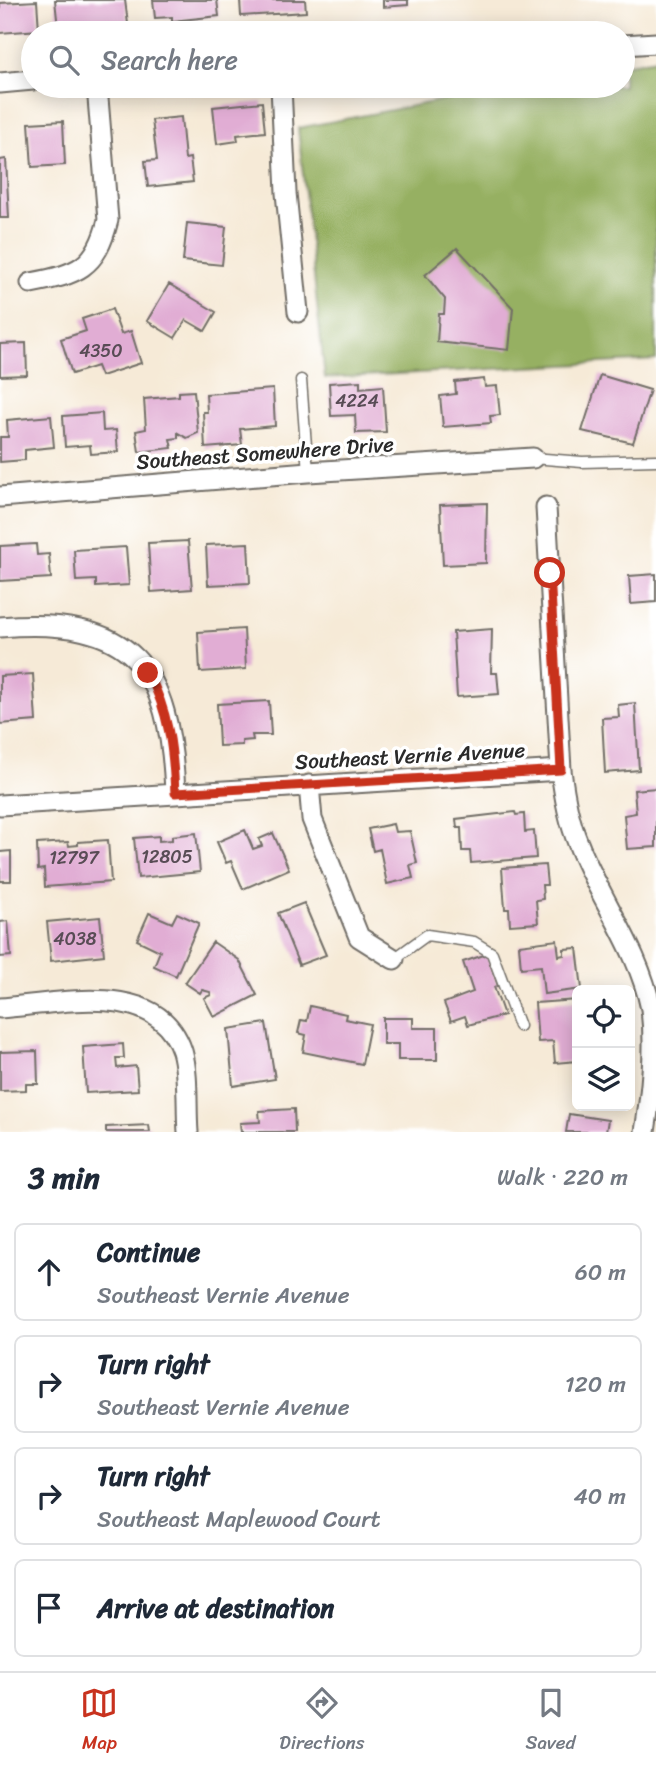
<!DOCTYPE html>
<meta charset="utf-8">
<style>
body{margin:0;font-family:Sriracha,sans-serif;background:#f2f2f3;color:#1f2937}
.controls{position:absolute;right:21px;bottom:21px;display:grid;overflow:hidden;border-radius:10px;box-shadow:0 4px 18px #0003}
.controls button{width:63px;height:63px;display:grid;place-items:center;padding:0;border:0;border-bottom:2px solid #e0e1e3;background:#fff;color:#1f2937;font:35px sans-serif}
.stop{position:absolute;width:21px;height:21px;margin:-16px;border:5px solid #c8321e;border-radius:50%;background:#fff}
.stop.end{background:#c8321e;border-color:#fff;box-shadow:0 2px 7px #0008}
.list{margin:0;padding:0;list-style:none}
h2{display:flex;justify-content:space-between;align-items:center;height:91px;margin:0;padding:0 28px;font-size:30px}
h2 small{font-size:23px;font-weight:400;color:#747a83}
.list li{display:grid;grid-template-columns:46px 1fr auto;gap:21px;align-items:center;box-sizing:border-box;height:98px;margin:0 14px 14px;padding:0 14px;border:2px solid #e0e1e3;border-radius:10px}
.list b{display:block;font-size:26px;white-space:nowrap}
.list p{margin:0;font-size:23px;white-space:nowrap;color:#747a83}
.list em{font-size:23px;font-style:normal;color:#747a83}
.icon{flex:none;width:38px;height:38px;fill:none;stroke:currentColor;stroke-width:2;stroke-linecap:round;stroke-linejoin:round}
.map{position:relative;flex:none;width:656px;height:1132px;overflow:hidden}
.search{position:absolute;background:#fff;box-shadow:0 4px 18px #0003;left:21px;right:21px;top:21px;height:77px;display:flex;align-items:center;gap:18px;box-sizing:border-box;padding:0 24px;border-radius:38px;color:#747a83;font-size:26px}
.sheet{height:539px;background:#fff}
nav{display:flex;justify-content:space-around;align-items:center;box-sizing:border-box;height:98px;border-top:2px solid #e0e1e3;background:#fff;font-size:19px;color:#747a83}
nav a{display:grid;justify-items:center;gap:4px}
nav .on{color:#c8321e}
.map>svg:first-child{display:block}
</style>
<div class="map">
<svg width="656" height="1132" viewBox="0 0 656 1132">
<rect width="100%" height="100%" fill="#fff"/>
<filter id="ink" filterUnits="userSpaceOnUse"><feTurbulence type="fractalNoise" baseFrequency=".0143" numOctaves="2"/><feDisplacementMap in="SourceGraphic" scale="14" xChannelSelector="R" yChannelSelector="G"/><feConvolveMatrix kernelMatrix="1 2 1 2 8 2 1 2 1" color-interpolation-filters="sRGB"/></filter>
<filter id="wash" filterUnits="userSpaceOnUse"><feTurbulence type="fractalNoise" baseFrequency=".00686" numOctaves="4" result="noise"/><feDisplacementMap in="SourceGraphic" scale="28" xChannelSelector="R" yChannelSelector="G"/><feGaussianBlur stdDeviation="1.57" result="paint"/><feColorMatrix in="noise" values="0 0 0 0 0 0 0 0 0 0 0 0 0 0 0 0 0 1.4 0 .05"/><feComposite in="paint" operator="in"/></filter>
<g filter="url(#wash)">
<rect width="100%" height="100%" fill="#f6ead7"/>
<path fill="#96b062" stroke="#606e46" stroke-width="2" d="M656 59V360L325 378 298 128 516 86H623V65Z"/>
<g id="blocks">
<path fill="#e1add4" d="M55 0H125L129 32 78 33V28H58Z
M153 0H217L219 16 172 21V17L155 18Z
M240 0H305L306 12 241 16Z
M383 0H408V5L383 7Z
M37 1 39 30 0 33V3Z
M262 102 265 132 237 135 238 141 217 144 213 107Z
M181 117 185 159 190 158 193 182 148 187 145 161 157 160 152 120Z
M63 121 65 165 32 167 29 123Z
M6 159 9 218H0V160Z
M187 223 226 227 222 265 183 261Z
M457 248 513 308 509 350 437 342 439 314H444L445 299 425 275Z
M169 284 216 312 205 331 186 320 175 338 147 321Z
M112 309 121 334 131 331 141 363 101 376 97 366 72 374 61 339 86 331 82 319Z
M26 343 27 375 0 376V344Z
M600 375 650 390 633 443 582 431Z
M484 379 485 387 497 386 500 415 490 416 491 423 443 427 440 396 456 394 455 382Z
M360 381V388L383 386 386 432 356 433 355 415 331 416 329 383Z
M273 389 275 426 240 429 242 445 205 448 203 412H207L206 394Z
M194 391 198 433 187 438 178 433V438L170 439 172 448 139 452 136 431 146 429 144 399 179 396V392Z
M102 413 103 431 116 430 118 452 91 454 90 445 65 447 63 416Z
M51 416 54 447 25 450V460L0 462V437H8L7 420Z
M487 503 486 563 443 565 440 505Z
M188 541 192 589 151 592 148 543Z
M248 543 250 583 208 585 206 545Z
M36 544 37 555 49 554 51 578 0 581V546Z
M126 547 129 585 96 587V580L76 581 74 550Z
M656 574V602L631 604 629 576Z
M244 629 246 669 200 672 198 632Z
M492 629 491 673H497L499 694 457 697 453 632Z
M33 674 36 721 0 724V676Z
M269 701 271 735H252L253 740 242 741V745L219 746 217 704Z
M635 703 639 770 605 773 602 718 619 717 618 705Z
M656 788V847L627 849 624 815 636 813 634 790Z
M515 812 516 815 524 814 525 832 534 831 536 858 471 863 470 851H462L461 828H457L456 819Z
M393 824 395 832 410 831 417 863 410 865 413 878 387 884 380 849 373 851 368 829Z
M245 830 253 849 262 846 259 839 273 833 289 869 243 889 231 861 226 863 217 842Z
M196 833 200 872 138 878 134 838 159 836V841L172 840V836Z
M108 840 111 882 45 887 44 869 38 870 37 844 68 842 69 846 78 845V842Z
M11 851V881H0V852Z
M545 865 547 885H542L543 899 536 900 538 923 510 925 509 909H505L502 868Z
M304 903 326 955 299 965 278 913Z
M149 913 172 923 177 913 199 923 176 976 154 966 160 951 137 940Z
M100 917 104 955 51 961 47 922Z
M8 921 11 956 0 957V922Z
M557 940 559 956 564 955V949L577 948 582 989 544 994 541 966 521 968 519 945Z
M213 942 239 960 257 995 214 1017 204 998 211 995 210 992 202 990 200 993 185 983Z
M487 954 498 986 494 987 504 1015 468 1025 465 1016 451 1021 444 1003 473 992 463 962Z
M577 1000V1061L555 1063 553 1041 538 1042 535 1003Z
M310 1006 346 1014 345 1019 370 1024 362 1064 303 1052 306 1035 298 1033 301 1020 307 1021Z
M383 1018H413V1028H437V1060H398V1044H383Z
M266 1023 275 1079 233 1086 228 1029Z
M123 1044 124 1058H116L117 1068 136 1066 138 1090 86 1093 83 1047Z
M37 1051 38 1084H26V1090L0 1091V1052Z
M294 1109 295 1132H241L240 1123 260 1122 259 1111Z
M569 1114 608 1120 606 1132H566Z
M149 1125 150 1132H106V1127Z"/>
</g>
</g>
<g filter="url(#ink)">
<use href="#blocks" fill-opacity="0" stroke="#726e67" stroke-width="2"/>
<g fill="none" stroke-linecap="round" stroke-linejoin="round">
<g stroke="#726e67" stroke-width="13">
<path id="lane" d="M301 380 308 472
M533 458 582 462 656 460
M394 959 427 935 474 942 492 953 519 1026"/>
</g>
<g stroke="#726e67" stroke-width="23">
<path id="street" d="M623 45 656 43
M0 83 33 80
M281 86 286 193 298 312
M31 283C77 274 96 269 108 220L97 86
M0 497 308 472 533 458
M546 507 561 770C564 795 568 819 578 843 600 900 639 949 651 1009 656 1049 651 1092 645 1132
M0 627C133 616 170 666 175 793
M309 785 312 819 359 937 394 959
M0 805 561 770
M0 1008C58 1004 158 978 182 1051 189 1075 186 1107 188 1132"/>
</g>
<use href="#lane" stroke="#fff" stroke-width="10"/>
<use href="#street" stroke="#fff" stroke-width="19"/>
</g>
</g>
<g fill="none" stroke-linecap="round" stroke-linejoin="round" filter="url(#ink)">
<path stroke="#c8321e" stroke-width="9" d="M148 673C169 712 173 749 175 793L561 770 550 573"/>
</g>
<g text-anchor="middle" stroke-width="7" stroke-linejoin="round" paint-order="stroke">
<g font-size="18" fill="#584c55">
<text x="101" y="357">4350</text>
<text x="357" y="407">4224</text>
<text x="167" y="863">12805</text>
<text x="74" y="864">12797</text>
<text x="75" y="945">4038</text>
</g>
<g font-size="21" fill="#2b2b2b" stroke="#fff">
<text transform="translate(265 453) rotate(-4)" y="7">Southeast Somewhere Drive</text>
<text transform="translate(410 756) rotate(-3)" y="7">Southeast Vernie Avenue</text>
</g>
</g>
</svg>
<div class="controls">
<button><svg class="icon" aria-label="locate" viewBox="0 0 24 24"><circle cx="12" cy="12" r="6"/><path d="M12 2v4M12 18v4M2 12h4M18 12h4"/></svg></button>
<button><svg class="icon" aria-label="layers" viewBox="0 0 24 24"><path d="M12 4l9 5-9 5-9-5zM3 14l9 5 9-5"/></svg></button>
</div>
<div class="stop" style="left:550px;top:573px"></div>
<div class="stop end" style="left:148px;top:673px"></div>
<div class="search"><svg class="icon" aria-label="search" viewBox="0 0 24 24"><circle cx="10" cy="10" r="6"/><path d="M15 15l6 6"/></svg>Search here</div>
</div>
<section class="sheet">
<h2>3 min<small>Walk · 220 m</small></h2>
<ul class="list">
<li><svg class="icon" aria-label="ahead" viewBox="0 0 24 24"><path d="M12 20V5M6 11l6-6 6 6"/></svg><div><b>Continue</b><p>Southeast Vernie Avenue</p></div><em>60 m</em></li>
<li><svg class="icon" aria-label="right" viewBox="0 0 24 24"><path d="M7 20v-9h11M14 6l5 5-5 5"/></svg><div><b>Turn right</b><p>Southeast Vernie Avenue</p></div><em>120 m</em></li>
<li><svg class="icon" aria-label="right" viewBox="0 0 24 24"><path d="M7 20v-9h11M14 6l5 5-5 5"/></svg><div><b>Turn right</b><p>Southeast Maplewood Court</p></div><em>40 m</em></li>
<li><svg class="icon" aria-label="arrive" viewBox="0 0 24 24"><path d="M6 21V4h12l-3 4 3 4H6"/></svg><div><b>Arrive at destination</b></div></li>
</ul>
</section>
<nav>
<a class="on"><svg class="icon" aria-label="map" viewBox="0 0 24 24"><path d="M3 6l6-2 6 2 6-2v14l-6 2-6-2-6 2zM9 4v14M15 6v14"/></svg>Map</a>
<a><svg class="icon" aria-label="directions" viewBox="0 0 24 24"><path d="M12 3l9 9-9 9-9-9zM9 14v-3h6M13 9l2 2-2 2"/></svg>Directions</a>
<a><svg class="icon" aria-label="saved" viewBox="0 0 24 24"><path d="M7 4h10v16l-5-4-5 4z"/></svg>Saved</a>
</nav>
